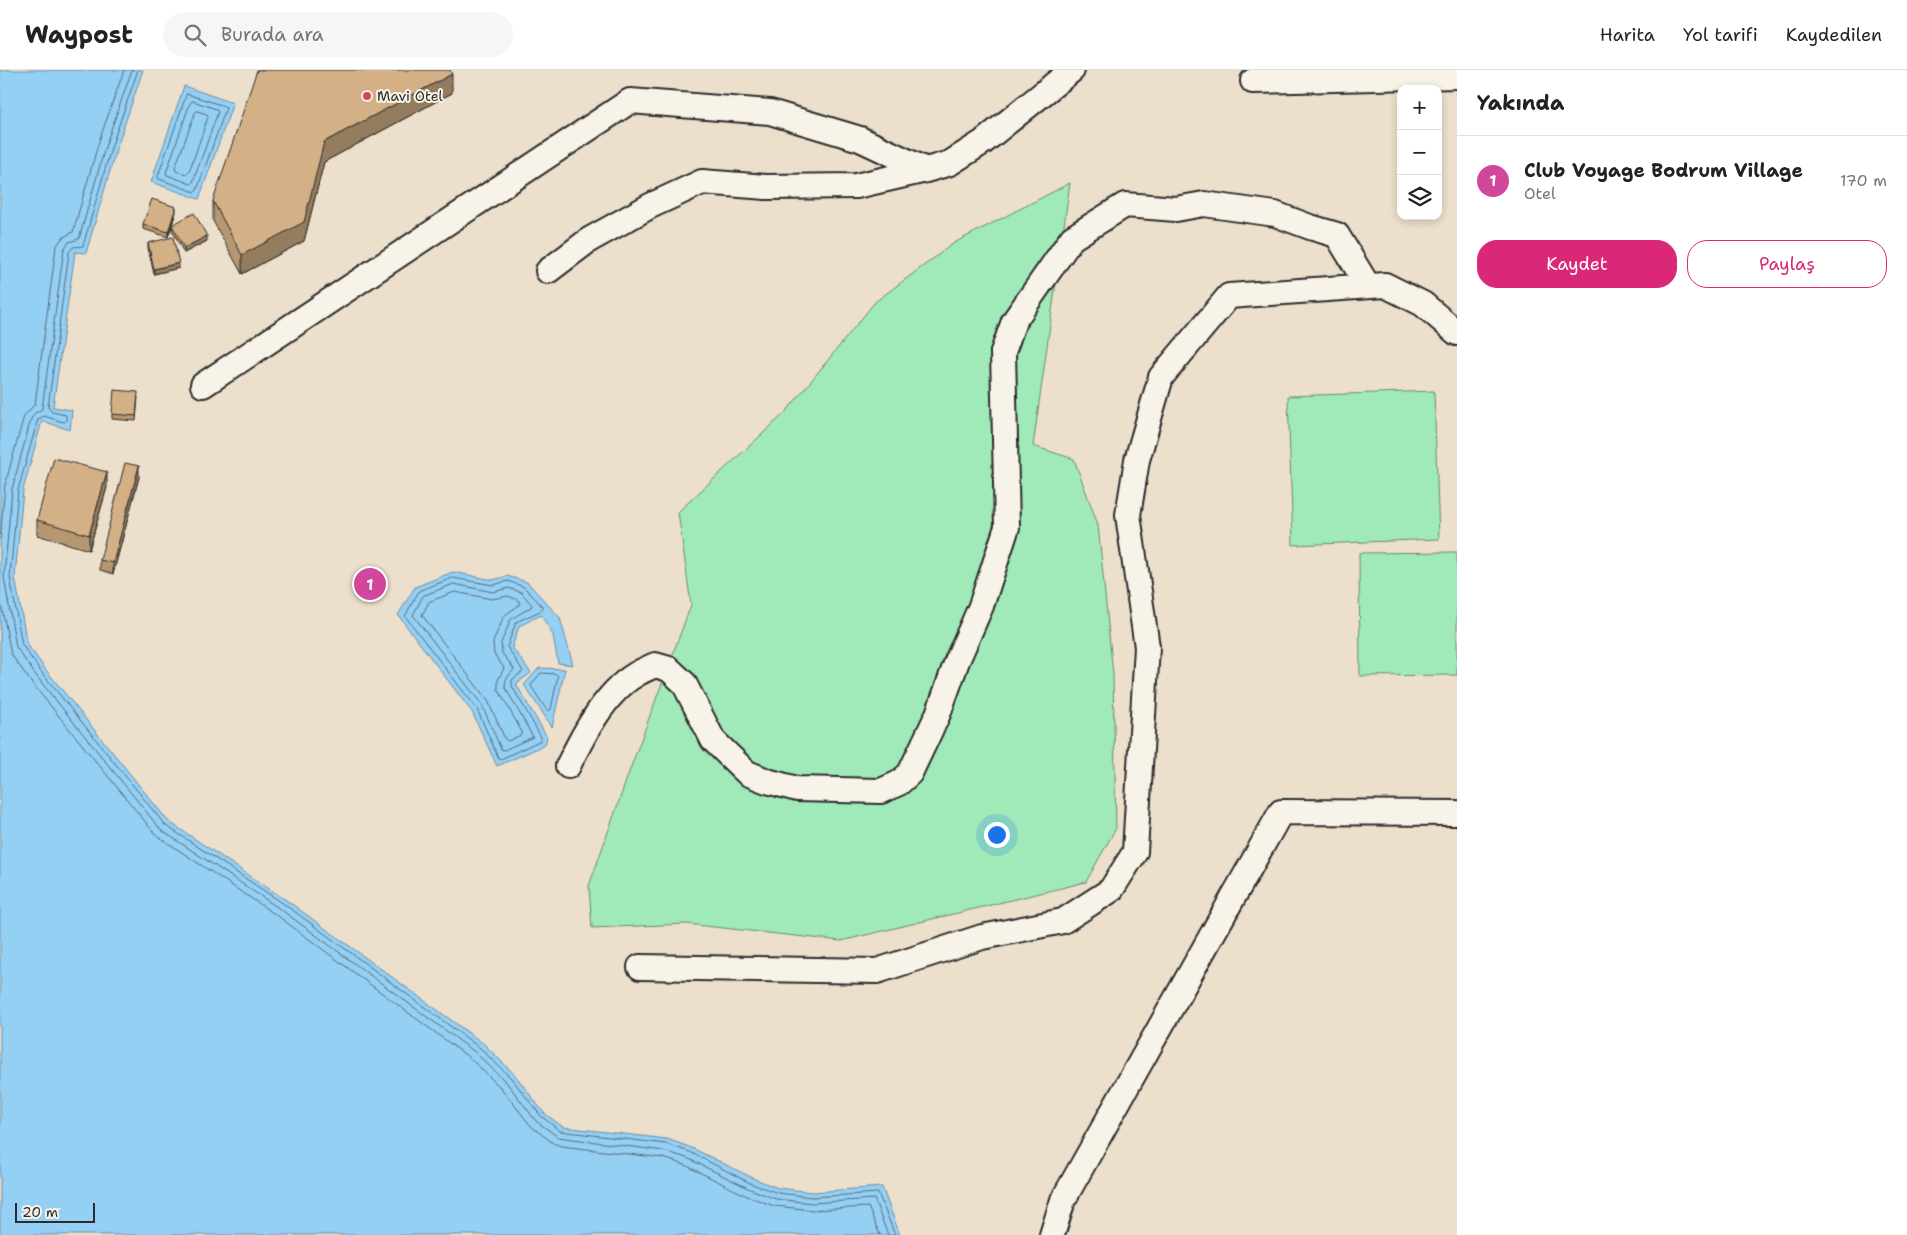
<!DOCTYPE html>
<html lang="tr">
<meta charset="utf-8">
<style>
body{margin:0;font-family:"Shantell Sans",sans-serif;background:#f6f6f6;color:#222}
.controls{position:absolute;right:15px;top:15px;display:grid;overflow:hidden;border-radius:10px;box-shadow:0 2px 8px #0003}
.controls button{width:45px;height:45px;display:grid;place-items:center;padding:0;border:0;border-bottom:1px solid #e0e0e0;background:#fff;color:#222;font:25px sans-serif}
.scale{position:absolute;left:15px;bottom:12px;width:80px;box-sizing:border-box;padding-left:5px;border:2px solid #2b2b2b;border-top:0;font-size:14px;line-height:18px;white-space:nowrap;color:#2b2b2b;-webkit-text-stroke:4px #f7f3e8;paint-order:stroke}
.you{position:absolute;left:996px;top:764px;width:18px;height:18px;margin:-12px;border:4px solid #fff;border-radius:50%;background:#1a73e8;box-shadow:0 0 0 8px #1a73e833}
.badge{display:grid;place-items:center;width:32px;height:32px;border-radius:50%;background:#db2777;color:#fff;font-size:16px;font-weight:700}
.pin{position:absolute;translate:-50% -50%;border:2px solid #fff;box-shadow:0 1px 5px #0006}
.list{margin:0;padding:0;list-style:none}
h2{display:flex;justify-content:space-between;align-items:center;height:65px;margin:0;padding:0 20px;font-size:21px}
h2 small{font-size:16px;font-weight:400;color:#767676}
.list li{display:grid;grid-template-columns:32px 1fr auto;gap:15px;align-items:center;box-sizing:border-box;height:90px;padding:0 20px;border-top:1px solid #e0e0e0}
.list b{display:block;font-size:19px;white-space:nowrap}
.list p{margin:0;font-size:16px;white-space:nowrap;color:#767676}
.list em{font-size:16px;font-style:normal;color:#767676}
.actions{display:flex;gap:10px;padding:15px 20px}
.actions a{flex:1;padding:11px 0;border:1px solid #db2777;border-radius:20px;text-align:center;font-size:18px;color:#db2777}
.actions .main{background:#db2777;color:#fff}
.icon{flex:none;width:28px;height:28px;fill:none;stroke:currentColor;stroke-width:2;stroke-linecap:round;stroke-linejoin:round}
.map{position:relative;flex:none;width:1457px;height:1165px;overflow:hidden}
header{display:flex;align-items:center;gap:30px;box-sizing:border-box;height:70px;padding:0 25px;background:#fff;border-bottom:1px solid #e0e0e0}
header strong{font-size:24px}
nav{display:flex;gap:28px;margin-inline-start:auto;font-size:18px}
.search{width:350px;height:45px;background:#f6f6f6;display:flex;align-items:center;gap:12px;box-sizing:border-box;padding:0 18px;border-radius:28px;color:#767676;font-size:19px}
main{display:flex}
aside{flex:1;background:#fff}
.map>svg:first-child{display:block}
</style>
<header>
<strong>Waypost</strong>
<div class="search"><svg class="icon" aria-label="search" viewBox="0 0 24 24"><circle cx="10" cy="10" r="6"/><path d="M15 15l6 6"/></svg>Burada ara</div>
<nav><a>Harita</a><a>Yol tarifi</a><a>Kaydedilen</a></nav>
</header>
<main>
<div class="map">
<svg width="1457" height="1165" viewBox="0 0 1457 1165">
<rect width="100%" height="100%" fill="#ecdfcb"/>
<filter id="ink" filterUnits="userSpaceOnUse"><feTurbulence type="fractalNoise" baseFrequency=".02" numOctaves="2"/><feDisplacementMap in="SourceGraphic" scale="10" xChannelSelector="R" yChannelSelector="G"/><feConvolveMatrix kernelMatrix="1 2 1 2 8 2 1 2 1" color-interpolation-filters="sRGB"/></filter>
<g filter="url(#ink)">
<path fill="#a0e9b8" stroke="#668a72" d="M1070 113 1033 376 1074 389 1098 455 1113 604 1116 758 1086 812 841 871 687 854 592 858 589 816 632 694 691 535 678 442 785 343 875 232 954 173Z
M1434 321 1439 469 1293 475 1288 326Z
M1457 482V605L1360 606 1359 483Z"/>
<path fill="#94cff4" stroke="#6a8da4" d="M0 0H143L117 77 86 183 75 182 53 337 72 340 70 360 42 351 23 420 15 507 27 574 46 600 168 751 289 832 484 974 515 1005 544 1043 563 1057 667 1069 692 1078 755 1109 778 1118 812 1122 882 1117 900 1165H0Z
M184 16 233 33 199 129 151 112Z
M453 502 493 510 507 506 527 512 560 548 573 595 558 593 553 565 541 545 519 556 512 577 531 603 516 614 547 667 545 675 497 696 472 642 398 545 415 517Z
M539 598 565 599 552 657 524 615Z"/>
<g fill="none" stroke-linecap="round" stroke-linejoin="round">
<path stroke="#556d7b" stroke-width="1" d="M132 0 106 74 79 169 69 172 64 179 42 339 35 343 31 349 12 419 4 507 16 577 37 607 161 760 283 841 476 983 507 1013 536 1051 558 1067 664 1081 687 1088 750 1119 776 1129 812 1133 874 1129 888 1165
M138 0 112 75 83 176 73 177 69 182 48 337 52 342 66 345V351L63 352 44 346 38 349 18 420 10 507 22 575 42 603 165 755 287 836 480 978 512 1009 541 1046 560 1061 666 1074 690 1082 752 1114 778 1123 812 1127 878 1123 895 1165
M187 24 224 36 226 38 197 120 195 122 159 109 158 107Z
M193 31 216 39 218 42 193 112 191 114 167 105 166 103 190 33Z
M197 41 207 44 208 47 189 102 186 104 176 101 175 98 195 43Z
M0 469 5 415 24 346 35 334 56 177 62 168 73 162 99 71 124 0
M453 508 493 515 508 511 524 517 543 537 542 540 516 552 507 577 523 601 512 610V616L541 667V670L501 689 498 687 477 639 405 546 419 521Z
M454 514 493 522 508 518 521 522 532 535 531 537 511 549 501 573 502 583 514 599 506 609 505 617 533 667 504 680 501 679 482 635 413 545 423 526Z
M455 522 492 529 508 526 516 529 520 532 519 535 504 546 493 572 494 584 504 598 498 610V619L522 662 521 665 508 671 505 669 488 631 422 545 429 532Z
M0 529 11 584 31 612 156 765 279 847 471 989 501 1018 531 1056 553 1073 561 1076 663 1088 685 1095 747 1126 774 1136 813 1140 868 1137 880 1165
M541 603 556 604 558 606 551 639 549 641 546 639 531 616Z"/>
<g stroke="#2b2b2b" stroke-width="28">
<path id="minor" d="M1253 11 1457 6
M548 201 589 170 650 136 702 112 766 117 856 116 926 100
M203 315 630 31 770 42 860 69 926 100 950 93 983 72 1072 0
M568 696C583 665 605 623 635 605 641 601 649 598 655 595L669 599 684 613 713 670 747 703 767 711 797 719 881 721 899 713 910 703 938 644 957 591 981 536 1007 457 1003 282 1014 251 1072 168 1125 135 1176 139 1204 134 1275 144 1310 157 1337 165 1368 216
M640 897 877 901 982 867 1063 851 1111 820 1135 782 1147 577 1128 445 1137 390 1161 307 1229 226 1385 215 1423 234 1457 263
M1052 1165 1063 1130 1281 742 1457 743"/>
</g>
<use href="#minor" stroke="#f7f3e8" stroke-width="24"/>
</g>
<path fill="#b69773" stroke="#2b2b2b" d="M452 23 324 92 304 171 242 204 213 151V131Z
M176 142 172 155 207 171 184 183 172 160V156L168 167 143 159V154Z
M148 173 179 198 154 204 148 178Z
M138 327 136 351 112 349V344Z
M139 407 113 504 100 500V490Z
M107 417 89 480 37 465V450Z"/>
<path fill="#947b5e" stroke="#2b2b2b" d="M452 4V23L324 92 304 171 242 204V185L324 72Z
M176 137V142L168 167V162Z
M207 166V171L184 183V178Z
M179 193V198L154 204V199Z
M139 396V407L113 504V493Z
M107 402V417L89 480V465Z"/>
<path fill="#d4b086" stroke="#2b2b2b" d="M257 0H450L452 4 324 72 304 152 242 185 213 131Z
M152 129 176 137 168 162 143 154Z
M194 143 207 166 184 178 172 155Z
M173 167 179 193 154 199 148 173Z
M114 320 138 322 136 346 112 344Z
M54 388 107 402 89 465 37 450Z
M125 393 139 396 113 493 100 490Z"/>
</g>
<circle fill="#d1495b" stroke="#f7f3e8" stroke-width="2" cx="367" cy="26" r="5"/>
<g text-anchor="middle" stroke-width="4" stroke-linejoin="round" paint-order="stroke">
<g font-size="14" fill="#2b2b2b" stroke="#f7f3e8" text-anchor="start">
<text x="377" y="31">Mavi Otel</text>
</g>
</g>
</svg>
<div class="controls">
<button>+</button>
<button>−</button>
<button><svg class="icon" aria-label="layers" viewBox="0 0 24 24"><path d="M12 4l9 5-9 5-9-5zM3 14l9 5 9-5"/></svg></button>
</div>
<div class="scale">20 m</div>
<div class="you"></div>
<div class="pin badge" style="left:370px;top:514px;background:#d1479c">1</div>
</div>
<aside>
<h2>Yakında<small></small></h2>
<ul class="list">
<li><span class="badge" style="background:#d1479c">1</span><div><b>Club Voyage Bodrum Village</b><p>Otel</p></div><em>170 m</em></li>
</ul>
<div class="actions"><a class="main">Kaydet</a><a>Paylaş</a></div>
</aside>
</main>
